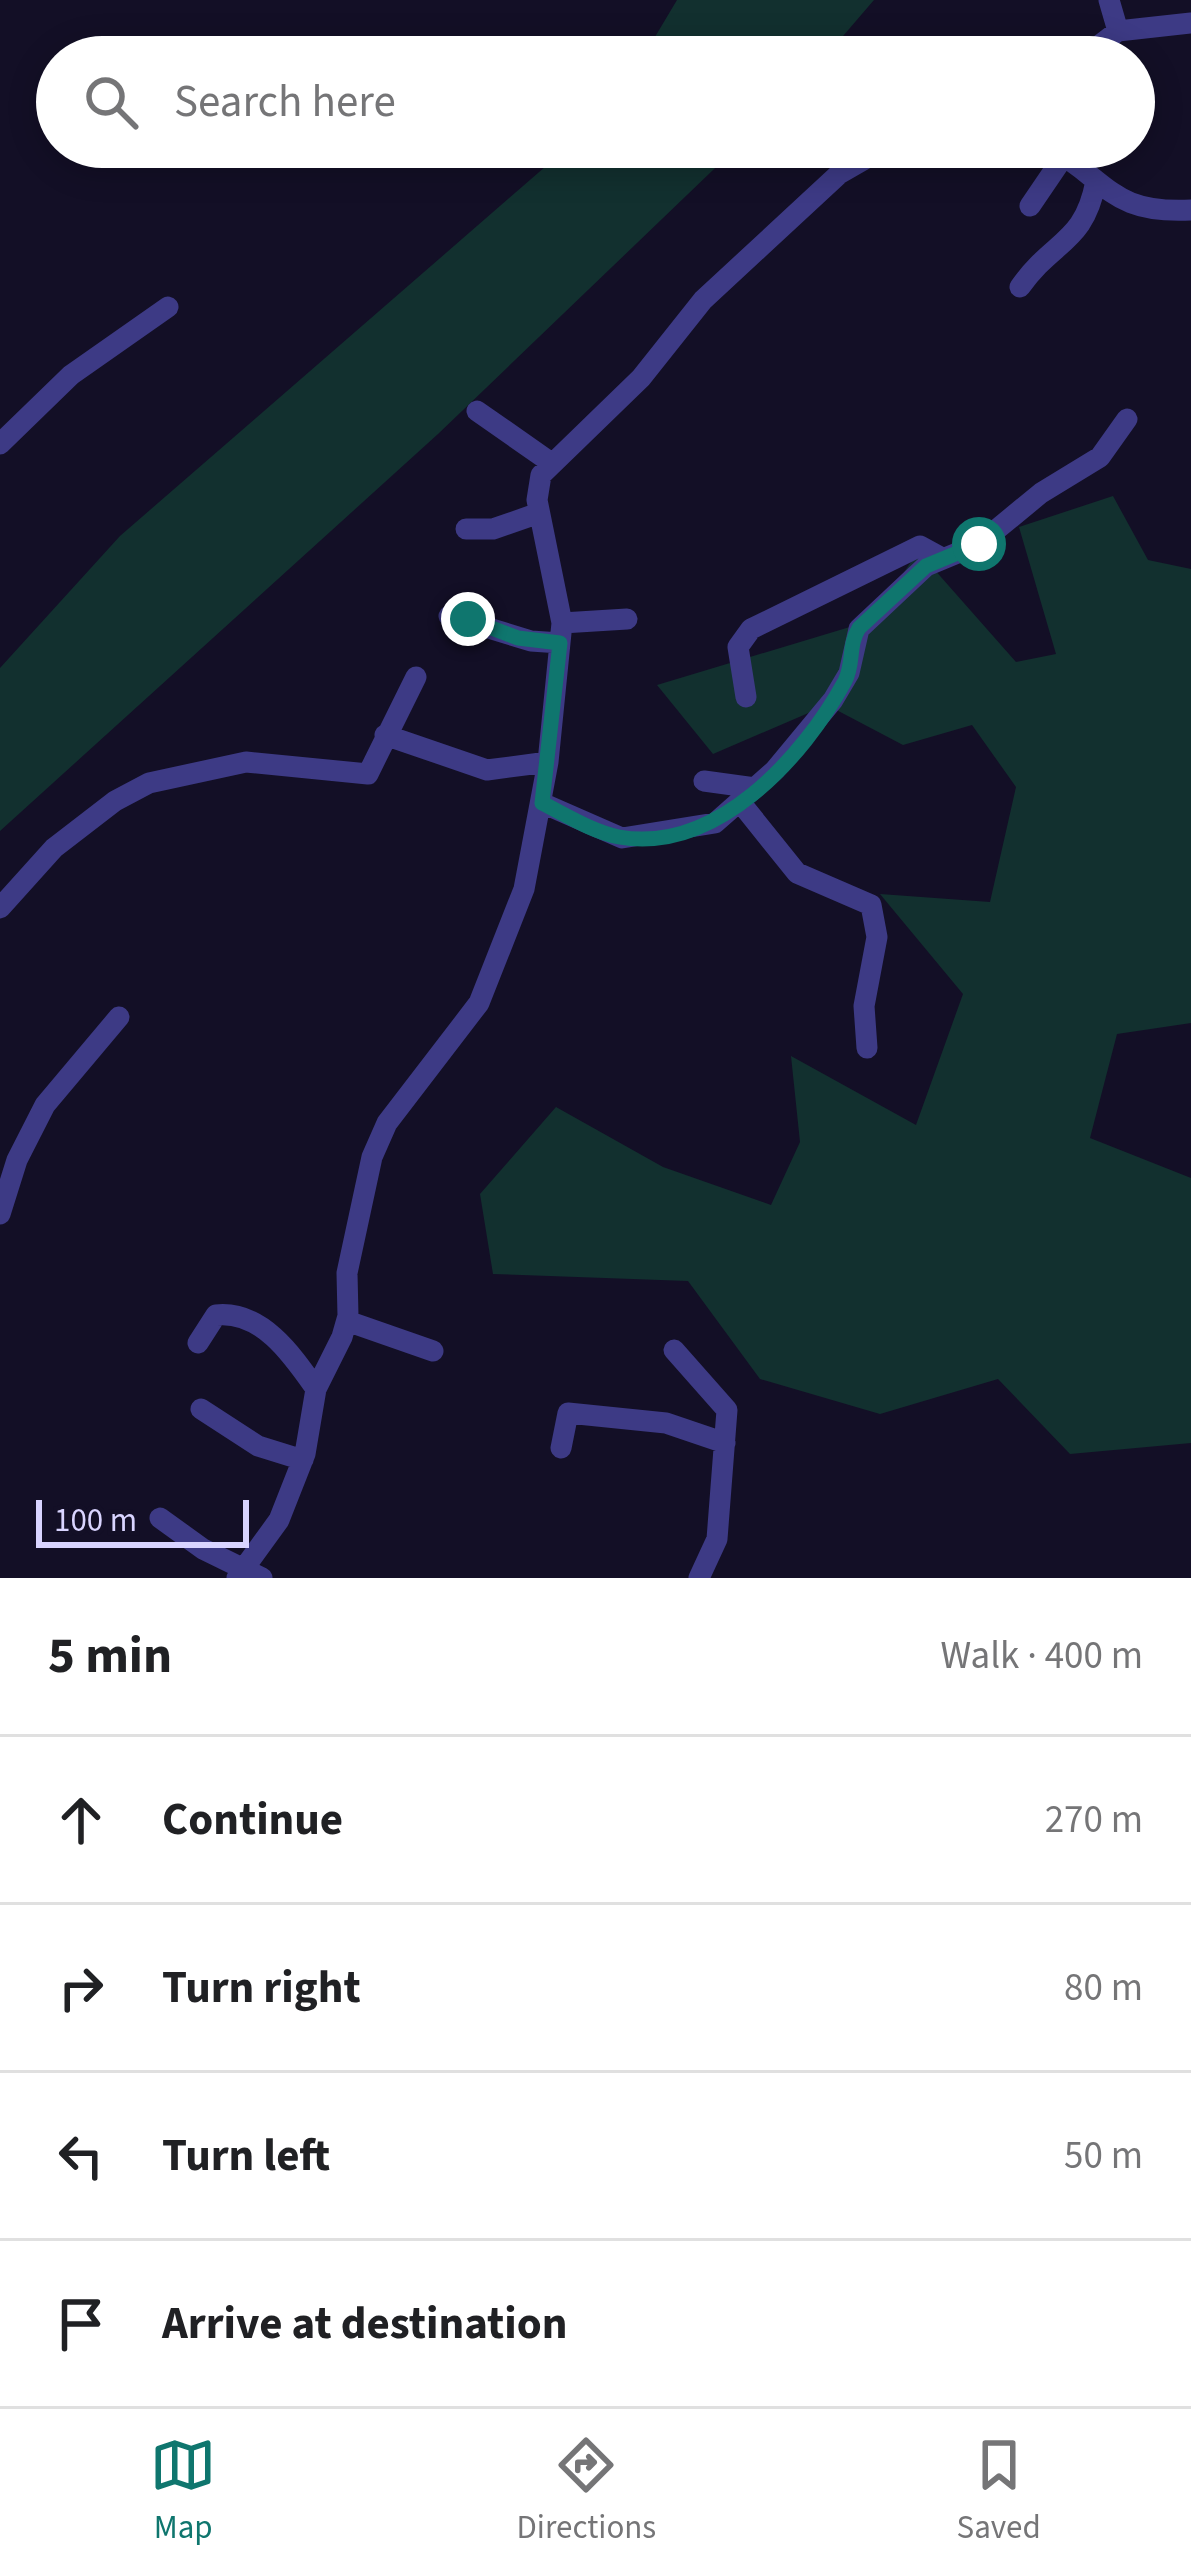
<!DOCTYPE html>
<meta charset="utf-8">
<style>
body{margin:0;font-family:"Source Sans 3",sans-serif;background:#f6f6f6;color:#202124}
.scale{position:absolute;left:36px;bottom:30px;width:213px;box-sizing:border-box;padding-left:12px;border:6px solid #d9d4ff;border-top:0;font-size:33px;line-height:42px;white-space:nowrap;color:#d9d4ff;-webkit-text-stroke:9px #130f26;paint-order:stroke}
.stop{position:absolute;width:36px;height:36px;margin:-27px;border:9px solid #0f766e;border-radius:50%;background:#fff}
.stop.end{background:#0f766e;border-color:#fff;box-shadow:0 3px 12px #0008}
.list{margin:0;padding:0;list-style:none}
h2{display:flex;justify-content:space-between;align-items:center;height:156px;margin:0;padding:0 48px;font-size:51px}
h2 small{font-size:39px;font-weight:400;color:#757577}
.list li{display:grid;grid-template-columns:78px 1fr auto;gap:36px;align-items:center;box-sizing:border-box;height:168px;padding:0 48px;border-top:3px solid #e0e0e0}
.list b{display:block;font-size:45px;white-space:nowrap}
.list em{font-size:39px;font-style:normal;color:#757577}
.icon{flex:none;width:66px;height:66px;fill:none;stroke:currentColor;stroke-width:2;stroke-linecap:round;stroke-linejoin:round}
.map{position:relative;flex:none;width:1191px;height:1578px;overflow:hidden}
.search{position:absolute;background:#fff;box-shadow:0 6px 30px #0003;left:36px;right:36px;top:36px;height:132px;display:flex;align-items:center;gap:30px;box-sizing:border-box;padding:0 42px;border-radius:66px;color:#757577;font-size:45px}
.sheet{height:828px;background:#fff}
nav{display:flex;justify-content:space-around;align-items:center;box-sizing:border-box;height:168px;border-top:3px solid #e0e0e0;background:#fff;font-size:33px;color:#757577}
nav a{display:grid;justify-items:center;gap:6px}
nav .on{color:#0f766e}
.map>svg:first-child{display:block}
</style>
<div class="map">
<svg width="1191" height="1578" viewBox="0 0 1191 1578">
<rect width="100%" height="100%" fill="#130f26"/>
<path fill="#12302f" d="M677 0H874L825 57H643Z
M568 147H737L438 434 0 831V668L120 536Z
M1113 496 1148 560 1191 569V1023L1117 1034 1090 1138 1191 1178V1443L1070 1454 998 1379 880 1414 760 1379 688 1281 493 1274 480 1194 556 1107 663 1167 771 1205 800 1142 791 1056 916 1125 963 994 880 894 990 902 1016 787 972 725 903 745 827 705 713 754 657 685 873 620 918 551 1016 662 1056 654 1019 527Z"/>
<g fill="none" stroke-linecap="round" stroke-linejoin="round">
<path stroke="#3d3a85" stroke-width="21" d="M1109 0 1118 31
M1084 57 1118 31 1191 23
M1049 147C1110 182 1111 214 1191 210
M1030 206 1064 156
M1020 287C1054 239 1084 244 1096 181
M477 411 550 462
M0 444 71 375 168 307
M466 529H493L539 513
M449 616 531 641 560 643
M562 623 627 619
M746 697 738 647 751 629 920 546 942 558
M385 735 487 770 548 762
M704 781 755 788
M740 802 797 873 871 905 877 937 864 1006 867 1048
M542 803 622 838 715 823 775 770 833 700 849 673 859 629 926 566 979 544 1041 493 1100 457 1127 419
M0 908 54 848 115 801 149 783 246 762 368 774 416 677
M0 1214 17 1160 45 1105 119 1017
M347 1321 433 1351
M198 1343 216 1315C262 1310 293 1356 316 1389
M674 1350 727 1410 717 1539 699 1578
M201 1409 258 1446 303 1460
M561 1448 568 1413 666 1423 725 1443
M160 1518 203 1549 262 1578
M237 1578 279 1520 305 1454 316 1389 342 1337 348 1316 347 1273 372 1157 387 1123 479 1003 524 889 548 762 562 623 537 500 541 475 641 378 703 300 839 174 886 147"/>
</g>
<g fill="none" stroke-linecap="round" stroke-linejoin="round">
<path stroke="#0f766e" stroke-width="15" d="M468 619 518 638 560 643 542 803C566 815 593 832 619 837 716 854 803 758 845 681 854 664 848 645 859 628L926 566 979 544"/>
</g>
</svg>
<div class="scale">100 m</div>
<div class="stop" style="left:979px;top:544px"></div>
<div class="stop end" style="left:468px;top:619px"></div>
<div class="search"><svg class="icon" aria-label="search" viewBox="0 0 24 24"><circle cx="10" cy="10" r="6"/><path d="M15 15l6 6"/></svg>Search here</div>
</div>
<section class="sheet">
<h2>5 min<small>Walk · 400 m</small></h2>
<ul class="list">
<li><svg class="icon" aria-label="ahead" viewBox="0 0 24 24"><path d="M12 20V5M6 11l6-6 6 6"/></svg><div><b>Continue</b></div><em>270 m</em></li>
<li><svg class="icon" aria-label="right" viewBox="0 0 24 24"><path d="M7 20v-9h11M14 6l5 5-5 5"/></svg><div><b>Turn right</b></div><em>80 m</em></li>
<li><svg class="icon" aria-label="left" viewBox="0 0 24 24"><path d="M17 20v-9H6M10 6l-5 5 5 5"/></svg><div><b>Turn left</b></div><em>50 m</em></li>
<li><svg class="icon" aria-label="arrive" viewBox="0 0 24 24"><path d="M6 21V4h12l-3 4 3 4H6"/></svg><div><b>Arrive at destination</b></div></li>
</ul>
</section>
<nav>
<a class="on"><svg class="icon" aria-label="map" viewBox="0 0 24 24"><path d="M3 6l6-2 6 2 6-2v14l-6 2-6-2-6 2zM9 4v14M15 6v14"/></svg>Map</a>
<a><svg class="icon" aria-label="directions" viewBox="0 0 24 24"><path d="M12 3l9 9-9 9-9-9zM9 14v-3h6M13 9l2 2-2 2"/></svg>Directions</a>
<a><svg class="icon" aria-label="saved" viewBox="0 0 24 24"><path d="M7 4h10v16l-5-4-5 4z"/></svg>Saved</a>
</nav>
